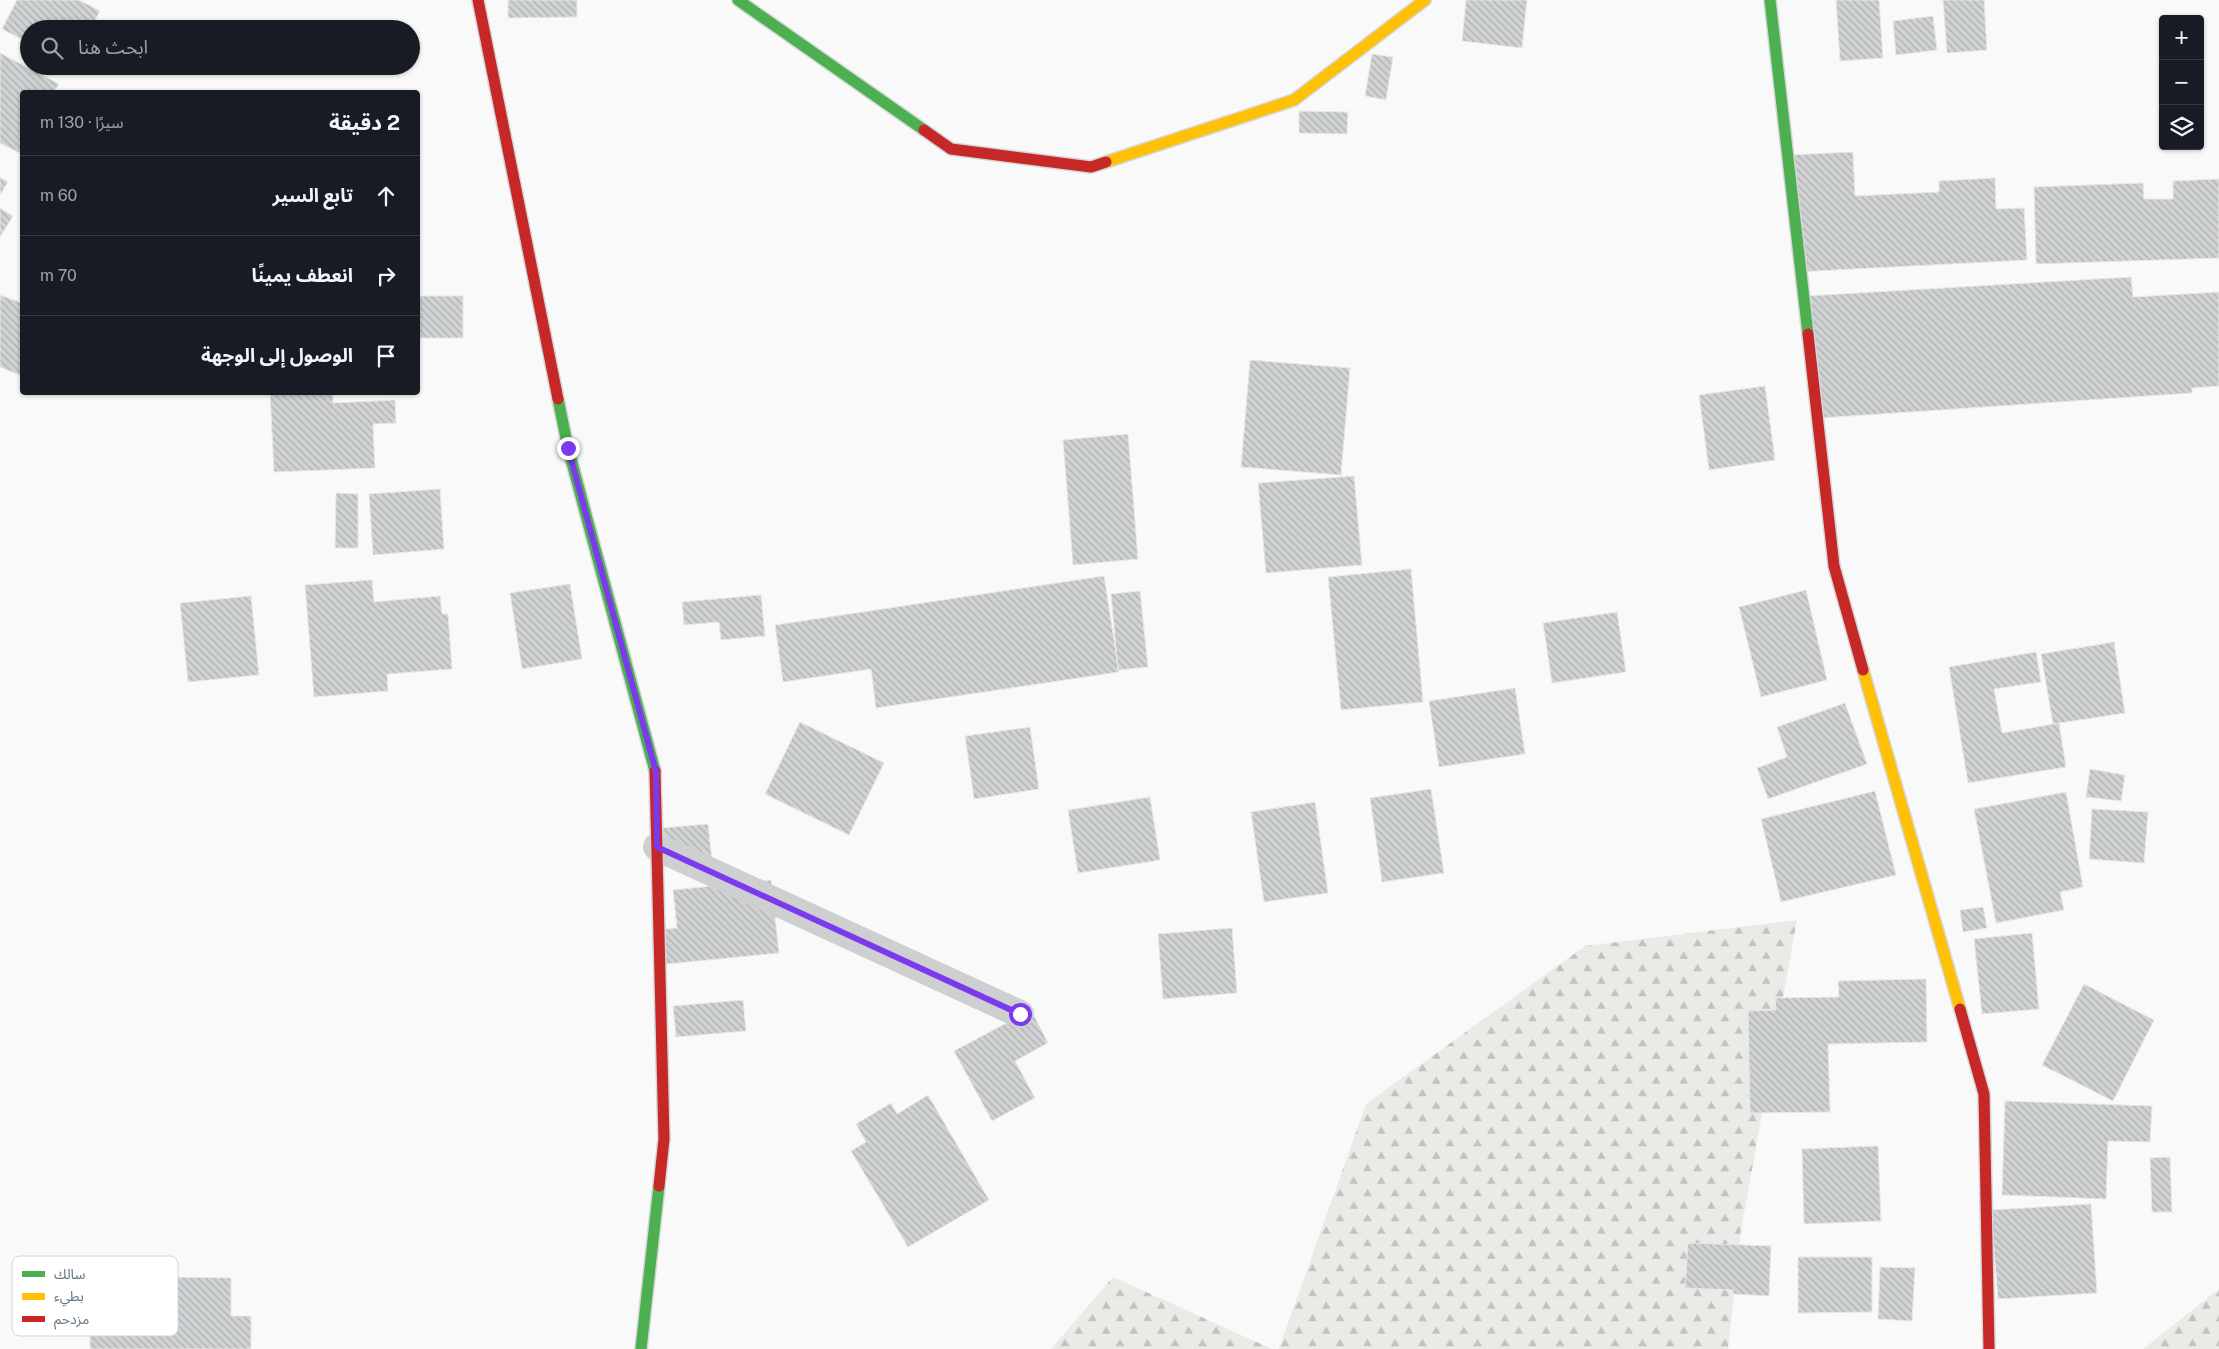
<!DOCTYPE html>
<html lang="ar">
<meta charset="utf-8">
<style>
body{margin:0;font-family:"Public Sans","Noto Sans Arabic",sans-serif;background:#20242c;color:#f1f3f6;direction:rtl}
.controls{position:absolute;right:15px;top:15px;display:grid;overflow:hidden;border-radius:5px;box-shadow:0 1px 4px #0004}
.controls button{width:45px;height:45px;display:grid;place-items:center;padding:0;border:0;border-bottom:1px solid #363941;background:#171b24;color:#f1f3f6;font:25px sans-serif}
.stop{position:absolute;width:15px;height:15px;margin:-11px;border:4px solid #7c3aed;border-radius:50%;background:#fff}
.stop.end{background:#7c3aed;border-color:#fff;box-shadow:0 1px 5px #0008}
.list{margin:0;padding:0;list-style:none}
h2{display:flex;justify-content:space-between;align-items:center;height:65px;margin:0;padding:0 20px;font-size:21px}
h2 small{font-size:16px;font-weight:400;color:#9ea1a6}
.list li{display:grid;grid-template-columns:32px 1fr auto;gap:15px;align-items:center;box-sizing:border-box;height:80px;padding:0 20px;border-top:1px solid #363941}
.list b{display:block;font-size:19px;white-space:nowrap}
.list em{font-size:16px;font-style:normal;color:#9ea1a6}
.icon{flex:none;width:28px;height:28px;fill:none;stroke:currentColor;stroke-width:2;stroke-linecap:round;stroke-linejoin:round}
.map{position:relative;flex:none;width:2219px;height:1349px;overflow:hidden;direction:ltr}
.search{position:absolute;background:#171b24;box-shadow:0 1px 4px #0004;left:20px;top:20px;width:400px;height:55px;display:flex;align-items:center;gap:12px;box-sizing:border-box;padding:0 18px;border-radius:28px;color:#9ea1a6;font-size:19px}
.panel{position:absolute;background:#171b24;box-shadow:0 1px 4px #0004;left:20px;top:90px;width:400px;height:305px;border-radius:5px;direction:rtl}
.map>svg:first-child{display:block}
</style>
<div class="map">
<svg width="2219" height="1349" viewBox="0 0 2219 1349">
<defs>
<pattern id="forest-firs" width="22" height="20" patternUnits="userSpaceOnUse" patternTransform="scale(1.25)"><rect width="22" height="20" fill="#e8ebe6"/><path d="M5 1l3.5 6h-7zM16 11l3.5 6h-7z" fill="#c0c3c0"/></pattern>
<pattern id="building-back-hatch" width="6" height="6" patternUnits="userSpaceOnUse" patternTransform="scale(1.25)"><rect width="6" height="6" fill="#d0d2d3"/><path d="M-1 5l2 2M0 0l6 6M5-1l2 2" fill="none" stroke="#acafb1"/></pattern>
</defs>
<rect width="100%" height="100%" fill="#f9f9f9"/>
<path fill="url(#forest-firs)" d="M1797 920 1740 1236 1728 1349H1279L1366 1104 1585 946Z
M1113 1277 1272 1349H1051Z
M2219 1289V1349H2143Z"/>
<path fill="url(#building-back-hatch)" stroke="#e8e8e8" d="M17 0H79L100 11 90 29H29V43L2 29Z
M508 0H577V17L508 18Z
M1466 0H1527L1522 48 1462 41Z
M1836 0H1879L1883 58 1840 61Z
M1943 0H1984L1987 50 1947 53Z
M1933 16 1937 50 1896 55 1893 21Z
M0 53 59 84 54 92H22V154L0 143Z
M1372 54 1393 57 1386 100 1365 96Z
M1299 111 1348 112 1347 134 1299 133Z
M1853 152 1855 196 1939 192V181L1995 178 1996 209 2024 208 2027 260 1796 272 1790 155Z
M0 177 8 182 0 195Z
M2219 179V258L2036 264 2034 187 2143 183 2144 199H2173V181Z
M0 208 13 216 0 237Z
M2131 277 2133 297 2219 292V386L2192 388V393L1821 418 1806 296Z
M0 295 22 303V376L0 367Z
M418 296H463V338H418Z
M1250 360 1350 368 1341 475 1241 467Z
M1765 386 1775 460 1709 470 1699 395Z
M270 392H333V403L395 400 396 423 373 424 375 468 274 472Z
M1128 434 1138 559 1073 565 1063 440Z
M1354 476 1362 565 1266 573 1258 483Z
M440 489 444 549 373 555 369 494Z
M336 493 358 494V548H335Z
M1411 569 1423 702 1341 710 1328 577Z
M1104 576 1119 672 876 708 871 669 783 682 775 625Z
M372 580 374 602 440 596 442 614H448L452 669 387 674 388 691 314 697 305 585Z
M570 584 582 659 522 669 510 593Z
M1806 590 1827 680 1761 697 1739 607Z
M1140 591 1148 667 1118 670 1111 594Z
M761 595 765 636 721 640 719 622 684 625 682 602Z
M251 596 259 675 188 682 180 603Z
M1617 612 1626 672 1552 683 1543 623Z
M2114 642 2125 713 2053 724 2041 654Z
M2036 652 2041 682 1994 689 2002 733 2059 723 2066 767 1968 783 1949 667Z
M1515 688 1525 754 1439 767 1429 701Z
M1845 703 1867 764 1768 799 1757 768 1787 757 1777 727Z
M800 722 884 763 849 835 765 794Z
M1030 727 1039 789 974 799 965 736Z
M2090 769 2125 775 2121 801 2086 797Z
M1431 789 1444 873 1382 882 1370 798Z
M1875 791 1896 875 1781 902 1761 819Z
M2066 792 2083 887 2060 892 2064 910 1996 923 1974 809Z
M1150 797 1160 860 1078 873 1068 810Z
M1315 802 1328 893 1264 902 1251 812Z
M2092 809 2148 812 2144 863 2089 859Z
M708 824 712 860 651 829Z
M771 880 779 953 657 965 654 930 677 928 673 890Z
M1983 907 1987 928 1963 932 1960 910Z
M1232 928 1237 993 1163 999 1158 934Z
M2032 933 2039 1009 1982 1014 1974 939Z
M1926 979 1927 1042 1828 1044 1830 1112 1750 1113 1748 1011 1776 1010 1775 998 1839 997 1838 981Z
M2084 984 2154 1020 2113 1101 2042 1065Z
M743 1000 746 1031 676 1037 673 1006Z
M1031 1010 1048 1043 1015 1061 1035 1098 992 1121 954 1051Z
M928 1095 989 1200 908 1247 851 1151 866 1142 856 1124 891 1103 897 1114Z
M2005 1101 2152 1106 2150 1142 2108 1141 2106 1199 2002 1195Z
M1878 1146 1881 1221 1804 1224 1802 1149Z
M2170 1157 2172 1212H2152L2150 1158Z
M2091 1204 2097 1293 1998 1299 1991 1210Z
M1688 1243 1771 1246 1769 1296 1733 1294V1290L1685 1288Z
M1798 1257H1872V1312L1798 1313Z
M1880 1267 1915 1268 1912 1321 1878 1319Z
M116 1276 231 1278V1316H251V1349H90V1306H115Z"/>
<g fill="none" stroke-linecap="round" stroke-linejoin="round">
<g stroke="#d5d6d7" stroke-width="14">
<path id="fast" d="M738 0 924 130
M1770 0 1808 334
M558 399 568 448 655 771
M641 1349 659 1186"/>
</g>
<g stroke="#d5d6d7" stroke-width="14">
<path id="slow" d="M1106 162 1294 100 1425 0
M1863 670 1960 1009"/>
</g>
<g stroke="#d5d6d7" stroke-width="14">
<path id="jam" d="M478 0 558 399
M924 130 951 149 1091 167 1106 162
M1808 334 1834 566 1863 670
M655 771 664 1139 659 1186
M1960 1009 1984 1094 1989 1349"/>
</g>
<path stroke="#cecfd0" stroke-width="28" d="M657 847 1020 1014"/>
<use href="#fast" stroke="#4caf50" stroke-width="11"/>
<use href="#slow" stroke="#ffc107" stroke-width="11"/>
<use href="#jam" stroke="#c62828" stroke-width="11"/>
</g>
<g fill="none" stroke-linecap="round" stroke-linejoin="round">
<path stroke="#7c3aed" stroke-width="6" d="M568 448 656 772 657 847 1020 1014"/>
</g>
<rect x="12" y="1256" width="166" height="80" rx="8" fill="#fff" stroke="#d1d6da" stroke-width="1"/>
<rect x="22" y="1271" width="23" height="6" fill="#4caf50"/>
<rect x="22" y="1293" width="23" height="7" fill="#ffc107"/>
<rect x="22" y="1316" width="23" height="6" fill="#c62828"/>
<g font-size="14" fill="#657683">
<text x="54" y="1279">سالك</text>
<text x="54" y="1301">بطيء</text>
<text x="54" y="1324">مزدحم</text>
</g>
</svg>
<div class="controls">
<button>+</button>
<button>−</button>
<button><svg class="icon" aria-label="layers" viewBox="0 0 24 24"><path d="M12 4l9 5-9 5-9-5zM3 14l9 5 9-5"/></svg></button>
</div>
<div class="stop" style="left:1020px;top:1014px"></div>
<div class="stop end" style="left:568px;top:448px"></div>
<div class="search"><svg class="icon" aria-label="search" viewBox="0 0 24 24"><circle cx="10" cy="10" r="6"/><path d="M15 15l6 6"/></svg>ابحث هنا</div>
<section class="panel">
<h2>2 دقيقة<small>سيرًا · 130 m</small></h2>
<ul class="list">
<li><svg class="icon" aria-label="ahead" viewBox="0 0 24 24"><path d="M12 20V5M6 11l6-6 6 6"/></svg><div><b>تابع السير</b></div><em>60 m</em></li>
<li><svg class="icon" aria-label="right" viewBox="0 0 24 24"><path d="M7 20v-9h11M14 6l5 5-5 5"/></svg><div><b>انعطف يمينًا</b></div><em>70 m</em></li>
<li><svg class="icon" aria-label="arrive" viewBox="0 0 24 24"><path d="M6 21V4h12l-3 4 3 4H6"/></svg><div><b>الوصول إلى الوجهة</b></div></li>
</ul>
</section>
</div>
